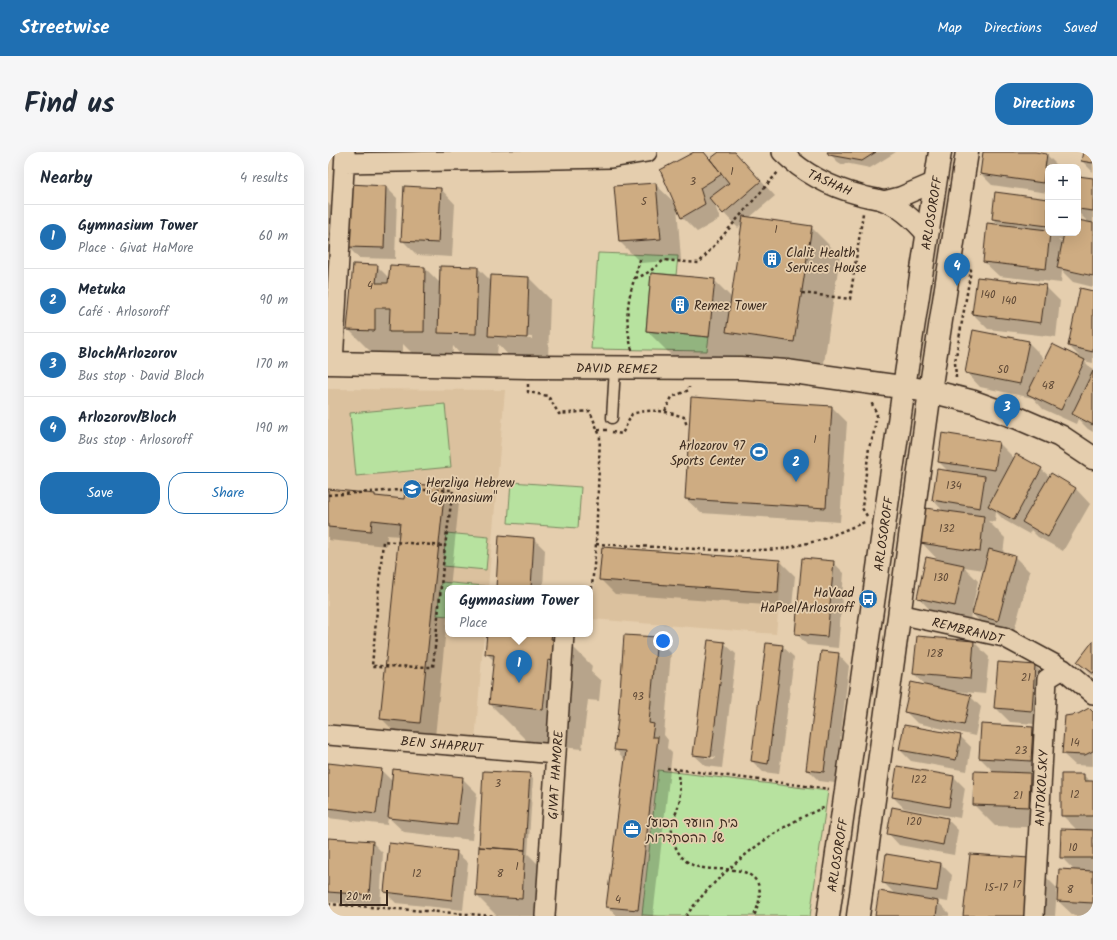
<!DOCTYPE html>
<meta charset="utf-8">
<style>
body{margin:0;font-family:Kalam,"Playpen Sans Hebrew",sans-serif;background:#f6f6f7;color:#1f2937}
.controls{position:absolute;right:12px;top:12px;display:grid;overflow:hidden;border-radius:8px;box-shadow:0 4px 16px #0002}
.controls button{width:36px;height:36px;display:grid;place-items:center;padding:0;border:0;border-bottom:1px solid #e0e1e3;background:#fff;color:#1f2937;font:20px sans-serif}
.scale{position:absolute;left:12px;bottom:10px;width:48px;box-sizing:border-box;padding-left:4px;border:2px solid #3b2a1e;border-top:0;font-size:11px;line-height:14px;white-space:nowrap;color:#3b2a1e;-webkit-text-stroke:3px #e5ceae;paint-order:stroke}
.you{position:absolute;left:335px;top:489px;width:14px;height:14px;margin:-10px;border:3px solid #fff;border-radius:50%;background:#1a73e8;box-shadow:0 0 0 6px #1a73e833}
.badge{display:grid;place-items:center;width:26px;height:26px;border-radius:50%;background:#1f6fb2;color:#fff;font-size:13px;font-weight:700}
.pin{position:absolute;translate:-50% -33px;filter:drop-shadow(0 1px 2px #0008)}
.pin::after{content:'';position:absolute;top:21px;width:14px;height:12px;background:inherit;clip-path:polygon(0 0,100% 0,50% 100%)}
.popup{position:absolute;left:117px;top:433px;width:148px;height:52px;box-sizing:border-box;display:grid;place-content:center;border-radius:8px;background:#fff;filter:drop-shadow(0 1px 3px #0005);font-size:13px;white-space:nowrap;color:#747a83}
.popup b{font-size:15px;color:#1f2937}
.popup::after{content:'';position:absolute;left:50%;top:100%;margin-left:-8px;border:8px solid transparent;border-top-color:#fff}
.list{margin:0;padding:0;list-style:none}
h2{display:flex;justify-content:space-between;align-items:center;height:52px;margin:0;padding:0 16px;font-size:17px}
h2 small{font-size:13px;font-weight:400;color:#747a83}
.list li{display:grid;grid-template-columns:26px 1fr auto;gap:12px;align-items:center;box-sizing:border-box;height:64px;padding:0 16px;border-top:1px solid #e0e1e3}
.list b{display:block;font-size:15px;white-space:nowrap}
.list p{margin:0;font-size:13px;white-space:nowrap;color:#747a83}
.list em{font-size:13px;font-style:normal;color:#747a83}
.actions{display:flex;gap:8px;padding:12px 16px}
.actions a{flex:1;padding:9px 0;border:1px solid #1f6fb2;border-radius:16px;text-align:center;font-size:14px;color:#1f6fb2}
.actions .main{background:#1f6fb2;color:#fff}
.map{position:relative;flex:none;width:765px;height:764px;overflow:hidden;border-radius:16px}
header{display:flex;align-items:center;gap:24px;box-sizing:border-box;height:56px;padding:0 20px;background:#1f6fb2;color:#fff}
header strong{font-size:19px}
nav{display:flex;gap:22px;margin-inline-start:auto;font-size:14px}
.intro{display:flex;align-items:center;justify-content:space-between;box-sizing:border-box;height:96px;padding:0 24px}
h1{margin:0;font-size:28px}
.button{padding:10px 18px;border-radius:16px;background:#1f6fb2;color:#fff;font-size:14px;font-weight:700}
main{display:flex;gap:24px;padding:0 24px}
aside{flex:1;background:#fff;border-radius:16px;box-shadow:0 4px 16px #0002}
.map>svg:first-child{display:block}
</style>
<header>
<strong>Streetwise</strong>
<nav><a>Map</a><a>Directions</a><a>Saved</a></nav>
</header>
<div class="intro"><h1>Find us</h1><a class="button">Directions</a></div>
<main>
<aside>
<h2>Nearby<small>4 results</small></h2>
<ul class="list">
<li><span class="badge">1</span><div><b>Gymnasium Tower</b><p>Place · Givat HaMore</p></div><em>60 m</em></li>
<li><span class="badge">2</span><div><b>Metuka</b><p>Café · Arlosoroff</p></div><em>90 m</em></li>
<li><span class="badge">3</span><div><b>Bloch/Arlozorov</b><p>Bus stop · David Bloch</p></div><em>170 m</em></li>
<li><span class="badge">4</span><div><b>Arlozorov/Bloch</b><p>Bus stop · Arlosoroff</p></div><em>190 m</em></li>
</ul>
<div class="actions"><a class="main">Save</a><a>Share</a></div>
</aside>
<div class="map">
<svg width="765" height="764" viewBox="0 0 765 764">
<rect width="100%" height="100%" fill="#e5ceae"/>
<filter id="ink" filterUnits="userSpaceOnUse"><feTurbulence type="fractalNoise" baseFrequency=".025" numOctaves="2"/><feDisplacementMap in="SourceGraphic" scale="8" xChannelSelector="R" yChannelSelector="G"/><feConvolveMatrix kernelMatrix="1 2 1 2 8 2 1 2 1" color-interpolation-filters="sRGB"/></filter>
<g filter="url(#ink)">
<path fill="#dbc19e" d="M0 237 177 238 160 436H120V482H156L147 589 0 575Z
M270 393 455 409 448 482 264 467Z"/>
<path fill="#b7e29f" stroke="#79865e" d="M270 101 350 104 348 123 323 121 318 179 381 185 379 199 263 197Z
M117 252 123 315 28 324 22 261Z
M183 330 253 335 250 376 180 371Z
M118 381 161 385 158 418 115 414Z
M113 430 156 434V436H120V464L109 463Z
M330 618 500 639 482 764H332L314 763Z"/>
<path fill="#0003" fill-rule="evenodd" d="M0 0H2L0 27Z
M368 0H375L383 8 392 0H406L447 44 421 66 483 75 512 104 495 218 428 208 423 203 421 224 359 219 319 179 386 128 404 146 415 71 410 76 386 51 392 67 369 80 354 65 349 54 353 108 313 111 292 90 327 32 348 52Z
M500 0H568L542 16 517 11 515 13 510 10Z
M656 0H700L719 3 730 14 720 15V41L664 33 653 22Z
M756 0H765V20L754 9Z
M765 27V122L746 118V120L765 125V135L745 130 734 119 733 131 671 124 656 110 672 74 665 67 720 48V81H736L737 82V81H750V69L761 71 750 60V30ZM730 88H736L735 92Z
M58 35 69 46 67 107 31 106 20 95Z
M113 37 127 52 124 105 89 103 74 88Z
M0 51 9 60 5 101H0Z
M49 114 62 127 97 116 112 131 150 116 163 129 164 124 201 126 222 147 220 207 182 205 170 192 169 203 132 202 125 194 124 208H91L75 192V207L49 206 20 177ZM182 184 204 185V187L182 186Z
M717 134 732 149 728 185 660 177 645 162Z
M765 140V211L756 209 765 218V280L760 277 750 267 748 272 715 257 705 246 652 235 638 220 700 190 715 205 713 215 755 208 741 194Z
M504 255 519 270 512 370 373 361 358 347Z
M671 291 687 307 713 317 722 325 723 323 748 337 762 352 735 399 710 385 703 378 701 382 676 368 668 360 667 370 660 369 677 386 675 402 687 405 702 420 685 483 659 477 643 460 642 469 605 461 591 446 611 409 594 391 616 360 605 348 621 320 611 310ZM636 415 656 418 646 458H644L650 429Z
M116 336 131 351 122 436H120V456L107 585 68 581 53 566 72 384 59 383 58 394 0 388V338L47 343 48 345 77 348Z
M206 387 217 398 215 436H169Z
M274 396 452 409 467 424 464 455 287 442 272 427Z
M505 410 516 421 510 496 479 493 468 481Z
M160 482H232L264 514 263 520 273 529 271 549 260 548 254 597 202 592 162 552 167 510 158 501Z
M329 486 343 501 336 583 340 588 339 596 344 601 325 764H289L279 755 298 609 287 597Z
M646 490 661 505 657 542 626 539V540L642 544 653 555 647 584 589 571 578 560 599 534 586 522Z
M765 490V525L750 510Z
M396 491 408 502 394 616 378 614 366 603ZM377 604 388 605 387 607 377 606Z
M454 494 466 505 451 622 435 620 424 609Z
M510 502 521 514 507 631 491 629 479 617Z
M671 511 707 514 722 529 718 573 682 570 667 555Z
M765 561V614L747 613 735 602Z
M704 576 719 591 717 623 702 622 723 643 721 676 667 674 646 653 667 621 652 606Z
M632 584 643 595 639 619 583 609 572 598Z
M0 612 53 618 65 630 134 626 149 641 144 688 76 680 60 665 59 673 0 666Z
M201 622 205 626 200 702 225 727 223 764H169L149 744Z
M755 623 763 630H765V764H746L730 749 747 719 733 705 750 679 734 663Z
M626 625 637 636 632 666 576 656 565 645Z
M619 667 630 678 626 703 571 693 560 681Z
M0 687 44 690 55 701 52 754 0 750Z
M128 700 140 711 135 758 68 751 57 740Z
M700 707 729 736 727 764H636Z
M613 712 624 723 620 750 608 748 621 761V764H548L568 743 555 730Z"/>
<path fill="#ceac82" stroke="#3b2a1e" d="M366 0H376L394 22 372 36 377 52 353 66 332 18Z
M391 0H407L433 29 395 62 381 46 401 31 382 7Z
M499 0H548L534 9 501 3Z
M655 0H707L719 2 715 31 652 22Z
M755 0H765V11L753 9Z
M750 24 765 26V59L750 57Z
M328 31 333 87 291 90 286 34Z
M21 32 58 34 56 96 19 95Z
M76 34 113 36 110 91 73 89Z
M667 40 720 47V74L664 67Z
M415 64 484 74 466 190 398 180Z
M750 68 765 71V124L729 116 736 81H750Z
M659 71 720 78V81H722L718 117 655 110Z
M25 112 50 113 48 131H60L62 113 97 115 96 180H61L62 156H47V179L19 178Z
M112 114 150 115 148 182 110 181Z
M323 121 387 127 381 185 318 179Z
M163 123 201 125 199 186 160 184Z
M649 125 718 133 713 171 644 162Z
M752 136 765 139V200L740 194Z
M645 178 701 189 692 232 637 221Z
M724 192 757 208 733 258 699 242Z
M765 219V273L744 262Z
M363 245 504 254 498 356 357 347Z
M614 281 671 290 667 318 610 310Z
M688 302 714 316 686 368 660 354Z
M609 317 657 324 652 356 604 348Z
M723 321 748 336 720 385 694 370Z
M78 331 117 335 92 571 52 567 72 371 44 368 43 379 0 375V337L47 342V344L76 347Z
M597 356 656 364 652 400 592 391Z
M171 383 206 386 203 436H168Z
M274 395 452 408 450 441 271 428Z
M661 397 687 404 670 469 644 462Z
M598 405 636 413 627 454 589 446Z
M474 406 506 409 499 485 467 482Z
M159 482H224L223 487 234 488 232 510 220 508 215 558 161 552 166 503 157 502Z
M296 483 329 485 321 571 326 572 324 585H330L310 758 278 755 298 599 286 598 290 567Z
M589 484 646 489 643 527 585 522Z
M380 488 397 490 383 605 365 603Z
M765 489V522L749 510Z
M438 491 455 493 440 612 423 609Z
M493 499 511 501 496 620 478 618Z
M670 510 707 513 704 559 666 556Z
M583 530 643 543 636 573 576 560Z
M761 556 765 560V599L757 603 734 602 737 564 750 562Z
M653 572 705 575 703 609 651 606Z
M576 573 633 583 628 608 571 598Z
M0 611 54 617 48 662 0 656Z
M569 614 626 624 621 655 564 645Z
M65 617 135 625 129 673 60 666Z
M155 619 202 621 197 698 151 695Z
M646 619 702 621 701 655 645 653Z
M733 622H756V629H765V664H733Z
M564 655 620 666 615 693 559 682Z
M733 677 765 678V706H732Z
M0 686 45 689 41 743 0 740Z
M61 691 129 699 124 748 56 740Z
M151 695 197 698 194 747 148 744Z
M558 702 613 711 609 739 554 731Z
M642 702 701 706 697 764H635Z
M731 717 765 719V751L729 749Z
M551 739 610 749 608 764H547Z"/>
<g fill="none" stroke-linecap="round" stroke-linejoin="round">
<g stroke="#3b2a1e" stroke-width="13">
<path id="service" d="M284 266 287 216"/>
</g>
<g stroke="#3b2a1e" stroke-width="22">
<path id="minor" d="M454 0C476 22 502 35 532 43 540 46 548 46 556 49 573 55 588 70 599 83
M17 11 283 6 319 0
M556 49 572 45 607 30
M5 211 17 0
M571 462 676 485 735 517 765 542
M0 583 228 602
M217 764 236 482
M706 764 719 527 735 517"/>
</g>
<g stroke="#3b2a1e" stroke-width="25">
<path id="tertiary" d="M0 211 201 215 412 216 458 219 602 239 646 250 690 266 732 284 765 306
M500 764 576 235 612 0
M530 764 602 239 639 0"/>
</g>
<path stroke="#3b2a1e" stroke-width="2.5" stroke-dasharray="3 3" stroke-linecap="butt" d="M307 126C319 123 326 116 336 108L371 111 451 19
M474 141 522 147 535 61
M304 198C294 159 302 141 313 105
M628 226 627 210 643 118 640 114
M200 232V240L220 244 231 262 262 259 272 284 268 392 262 456
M337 259 344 245 361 238V235
M270 278H279
M284 280 294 282 304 262C325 256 336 259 356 265L359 274
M0 343 71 338H125L117 394 105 515 44 514 55 389 117 394
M539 364 534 356 541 295 545 285 549 262 543 250
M268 392 409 399 454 397 493 388 539 369
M339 616 501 637
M349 618C351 629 353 640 351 651 350 657 347 663 345 668 342 677 345 690 349 698 363 724 391 714 413 719 437 726 434 746 426 764
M0 752 167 764
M358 764C388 722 449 672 498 655"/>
<use href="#service" stroke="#e5ceae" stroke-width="10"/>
<use href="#minor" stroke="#e5ceae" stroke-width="19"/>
<use href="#tertiary" stroke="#e5ceae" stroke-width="22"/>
</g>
</g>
<defs>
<g id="building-disc" transform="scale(1)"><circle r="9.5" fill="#1f6fb2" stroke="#e5ceae"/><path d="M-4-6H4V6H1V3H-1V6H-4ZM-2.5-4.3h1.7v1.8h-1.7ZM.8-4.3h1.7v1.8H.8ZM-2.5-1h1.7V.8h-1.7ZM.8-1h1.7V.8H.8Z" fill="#fff"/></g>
<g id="stadium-disc" transform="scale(1)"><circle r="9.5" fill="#1f6fb2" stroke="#e5ceae"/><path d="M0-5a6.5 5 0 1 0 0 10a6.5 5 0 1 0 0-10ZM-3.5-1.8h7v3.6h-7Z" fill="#fff"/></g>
<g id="school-disc" transform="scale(1)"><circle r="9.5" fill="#1f6fb2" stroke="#e5ceae"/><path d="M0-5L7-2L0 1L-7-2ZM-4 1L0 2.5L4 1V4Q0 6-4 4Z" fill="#fff"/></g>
<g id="bus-disc" transform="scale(1)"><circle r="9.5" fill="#1f6fb2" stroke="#e5ceae"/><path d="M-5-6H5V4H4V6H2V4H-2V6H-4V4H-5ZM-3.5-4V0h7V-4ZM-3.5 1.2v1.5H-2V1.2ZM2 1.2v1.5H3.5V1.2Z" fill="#fff"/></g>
<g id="office-disc" transform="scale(1)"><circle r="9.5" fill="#1f6fb2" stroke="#e5ceae"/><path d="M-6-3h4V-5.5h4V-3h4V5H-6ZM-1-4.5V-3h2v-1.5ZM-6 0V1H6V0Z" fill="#fff"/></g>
</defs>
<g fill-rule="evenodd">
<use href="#building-disc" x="444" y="107"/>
<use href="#building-disc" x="352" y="153"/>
<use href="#stadium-disc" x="431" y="300"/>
<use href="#school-disc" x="84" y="337"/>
<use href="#bus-disc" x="540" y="447"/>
<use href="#office-disc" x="304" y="677"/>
</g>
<g text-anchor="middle" stroke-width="3.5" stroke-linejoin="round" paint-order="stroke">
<g font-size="11" fill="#604a37">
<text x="404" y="23">1</text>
<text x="365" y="33">3</text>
<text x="316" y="53">5</text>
<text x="448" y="81">1</text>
<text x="42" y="137">4</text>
<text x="660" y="146">140</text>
<text x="681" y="152">140</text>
<text x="675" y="221">50</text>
<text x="720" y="237">48</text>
<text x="487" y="291">1</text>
<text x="626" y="337">134</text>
<text x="619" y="380">132</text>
<text x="613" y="429">130</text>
<text x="607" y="505">128</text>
<text x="698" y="529">21</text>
<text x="310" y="548">93</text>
<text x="747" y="594">14</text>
<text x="693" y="602">23</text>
<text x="591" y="631">122</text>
<text x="170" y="635">3</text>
<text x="747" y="646">12</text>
<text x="690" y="647">21</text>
<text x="586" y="673">120</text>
<text x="745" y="699">10</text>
<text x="189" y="718">1</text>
<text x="89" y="725">12</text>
<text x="172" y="725">8</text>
<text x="689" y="736">17</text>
<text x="668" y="739">15-17</text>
<text x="742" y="741">8</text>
<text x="290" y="751">4</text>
</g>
<g font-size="13" fill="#3b2a1e" stroke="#e5ceae">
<text transform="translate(502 30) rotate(24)" y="5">TASHAH</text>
<text transform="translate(603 61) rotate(-81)" y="5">ARLOSOROFF</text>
<text transform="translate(289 216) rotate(1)" y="5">DAVID REMEZ</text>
<text transform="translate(555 382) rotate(-82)" y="5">ARLOSOROFF</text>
<text transform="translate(640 478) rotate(14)" y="5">REMBRANDT</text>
<text transform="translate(114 592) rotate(5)" y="5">BEN SHAPRUT</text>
<text transform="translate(227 623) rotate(-86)" y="5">GIVAT HAMORE</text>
<text transform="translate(713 636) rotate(-87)" y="5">ANTOKOLSKY</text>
<text transform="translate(509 703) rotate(-81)" y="5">ARLOSOROFF</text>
</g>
<g font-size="13" fill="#3b2a1e" stroke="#e5ceae" text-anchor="start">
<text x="458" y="105">Clalit Health<tspan x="458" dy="15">Services House</tspan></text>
<text x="366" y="158">Remez Tower</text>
<text x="417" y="298" text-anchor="end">Arlozorov 97<tspan x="417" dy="15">Sports Center</tspan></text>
<text x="98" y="335">Herzliya Hebrew<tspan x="98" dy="15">"Gymnasium"</tspan></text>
<text x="526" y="445" text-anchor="end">HaVaad<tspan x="526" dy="15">HaPoel/Arlosoroff</tspan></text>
<text x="318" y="675">בית הוועד הפועל<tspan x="318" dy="15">של ההסתדרות</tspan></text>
</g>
</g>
</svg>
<div class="controls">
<button>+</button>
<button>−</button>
</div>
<div class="scale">20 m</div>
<div class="you"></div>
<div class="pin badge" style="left:191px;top:531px">1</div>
<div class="popup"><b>Gymnasium Tower</b>Place</div>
<div class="pin badge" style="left:468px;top:330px">2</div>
<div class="pin badge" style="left:679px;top:275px">3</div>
<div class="pin badge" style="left:629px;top:134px">4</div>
</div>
</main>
